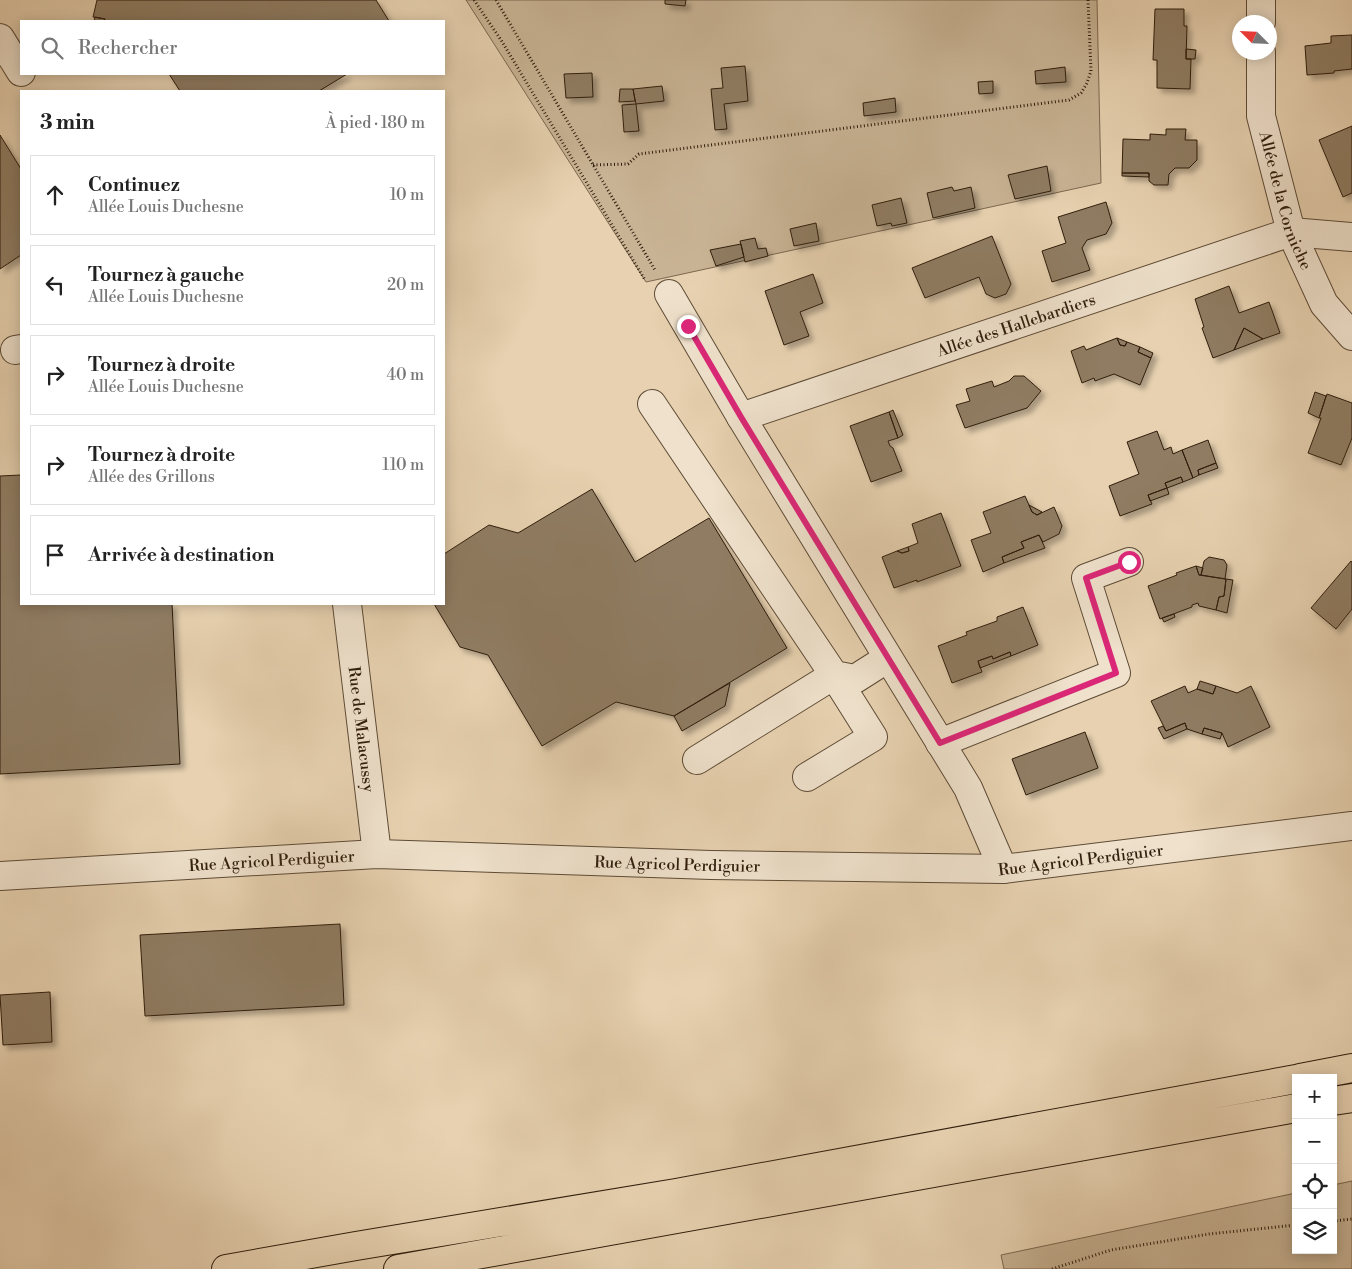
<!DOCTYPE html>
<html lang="fr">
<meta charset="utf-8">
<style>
body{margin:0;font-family:"Libre Bodoni",serif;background:#f6f6f6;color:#222}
.controls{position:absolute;right:15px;bottom:15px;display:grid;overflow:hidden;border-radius:0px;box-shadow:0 2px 12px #0003}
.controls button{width:45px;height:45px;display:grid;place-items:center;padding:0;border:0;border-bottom:1px solid #e0e0e0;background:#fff;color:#222;font:25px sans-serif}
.compass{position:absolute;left:1232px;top:15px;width:45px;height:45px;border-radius:50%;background:#fff;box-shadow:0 2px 12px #0003;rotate:294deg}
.stop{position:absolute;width:15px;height:15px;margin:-11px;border:4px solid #db2777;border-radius:50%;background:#fff}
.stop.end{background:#db2777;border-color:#fff;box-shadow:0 1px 5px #0008}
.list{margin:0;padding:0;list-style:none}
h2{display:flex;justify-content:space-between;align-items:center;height:65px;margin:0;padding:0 20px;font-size:21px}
h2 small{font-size:16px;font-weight:400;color:#767676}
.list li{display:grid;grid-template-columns:32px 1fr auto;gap:15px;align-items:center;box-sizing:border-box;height:80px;margin:0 10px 10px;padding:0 10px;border:1px solid #e0e0e0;border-radius:0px}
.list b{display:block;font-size:19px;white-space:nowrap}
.list p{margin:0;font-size:16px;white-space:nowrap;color:#767676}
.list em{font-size:16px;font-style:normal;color:#767676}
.icon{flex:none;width:28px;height:28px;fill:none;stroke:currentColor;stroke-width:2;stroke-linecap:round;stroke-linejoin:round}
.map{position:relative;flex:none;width:1352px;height:1269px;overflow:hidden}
.search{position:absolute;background:#fff;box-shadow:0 2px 12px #0003;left:20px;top:20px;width:425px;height:55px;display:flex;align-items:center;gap:12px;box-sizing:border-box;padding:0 18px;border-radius:0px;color:#767676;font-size:19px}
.panel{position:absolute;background:#fff;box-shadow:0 2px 12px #0003;left:20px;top:90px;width:425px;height:515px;border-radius:0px}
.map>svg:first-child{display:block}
</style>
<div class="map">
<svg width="1352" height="1269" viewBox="0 0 1352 1269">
<defs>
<filter id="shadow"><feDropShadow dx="4.5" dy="4.5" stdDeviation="2.5" flood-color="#0004"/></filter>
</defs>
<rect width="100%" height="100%" fill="#e7d1b0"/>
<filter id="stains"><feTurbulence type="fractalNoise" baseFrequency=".004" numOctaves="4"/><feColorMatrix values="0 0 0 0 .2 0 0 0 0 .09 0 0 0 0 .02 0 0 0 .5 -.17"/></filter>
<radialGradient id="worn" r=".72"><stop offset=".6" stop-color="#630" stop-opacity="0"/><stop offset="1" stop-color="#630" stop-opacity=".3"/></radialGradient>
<path fill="#c8b394" stroke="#7c6850" d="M466 0H1097L1101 183 646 282Z
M1352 1181V1269H1004L1001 1255 1296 1193V1250H1333V1185Z"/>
<path fill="#8f7b62" stroke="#301e0d" filter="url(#shadow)" d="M97 0H376L389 21H104L105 19 93 17Z
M665 0H686L685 6 665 4Z
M1155 9H1184V26H1187L1186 59H1191L1190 89 1157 88V60H1153Z
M95 17 105 19 104 21H94Z
M1352 35V69L1334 71V73L1307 75 1305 46 1331 43V36Z
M1186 49 1196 50 1195 59H1186Z
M745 66 748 101 724 104 727 129 715 130 711 89 723 88 721 68Z
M1065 67 1066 82 1036 84 1035 71Z
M592 73 593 97 566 98 564 74Z
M169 74H347L319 91H180Z
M993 81V93L979 94 978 82Z
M662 86 664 101 636 104 633 89Z
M620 89H633L635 101 619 102Z
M895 98 896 112 864 116 863 103Z
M636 104 639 131 624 132 622 105Z
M1352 126V193L1343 197 1319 140Z
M1166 129H1186L1185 140H1197V160L1189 168H1175L1169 174 1168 185H1154L1149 181V173H1122L1123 139 1150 140V134L1166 135Z
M0 135 21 169V255L0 269Z
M1047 166 1051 191 1015 199 1008 175Z
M1122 173H1149V177L1122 176Z
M952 187 954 191 971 187 975 208 933 218 927 193Z
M901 198 907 223 892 226 891 223 877 226 872 205Z
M1106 202 1112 223 1106 234 1087 240 1082 248 1090 270 1052 282 1042 251 1066 243 1058 217Z
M816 223 819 241 794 246 790 229Z
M992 236 1011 284 1006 294 995 298 986 294 979 277 925 298 912 268Z
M755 238 758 249 766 248 768 256 745 262 740 241Z
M741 244 744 257 716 266 710 250Z
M813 274 823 303 800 312 809 336 784 345 765 291Z
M1229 286 1239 313 1269 302 1280 333 1263 339 1244 328 1234 350 1213 358 1202 328 1204 327 1195 299Z
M1244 328 1263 339 1234 350Z
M1117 338 1120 345 1125 346 1127 342 1140 347 1138 352 1151 358 1140 385 1114 374 1095 381 1094 378 1082 383 1071 351 1084 346 1086 350Z
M1117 338 1127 342 1125 346 1120 345Z
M1140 347 1153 353 1151 358 1138 352Z
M1014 376H1024L1041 391 1027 408 965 428 956 405 970 401 966 389 992 381 994 387 1009 381Z
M1315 392 1326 396 1319 418 1308 413Z
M1327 394 1352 403V438L1341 465 1308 453 1321 418H1319Z
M893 410 903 435 898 438 889 412Z
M889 412 898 438 888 441 890 446 893 448 902 471 871 482 850 426Z
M1157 431 1164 450 1171 447 1173 454 1182 450 1193 478 1183 482 1181 477 1165 483 1167 488 1148 495 1152 504 1120 516 1109 486 1139 474 1127 442Z
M1208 440 1216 463 1198 470 1199 475 1193 478 1182 450Z
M1216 463 1218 468 1199 475 1198 470Z
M21 475V604H172L180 764 0 774V476Z
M1181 477 1183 482 1167 488 1165 483Z
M1167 488 1169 494 1150 501 1148 495Z
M592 489 635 562 709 518 787 648 674 716 616 702 542 746 488 655 460 647 434 604H444V554L489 525 518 533Z
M1025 496 1032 512 1037 515 1054 507 1062 526 1059 534 1043 542 1039 535 1021 542 1024 548 1002 557 1004 563 983 572 971 540 991 533 983 512Z
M1029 505 1042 512 1037 515 1032 512Z
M941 513 961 566 917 582V580L894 588 882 557 897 551 902 553 909 551 908 547 918 543 912 524Z
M1039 535 1045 548 1004 563 1002 557 1024 548 1021 542Z
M908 547 909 551 902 553 897 551Z
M1209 557 1224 560 1227 565 1225 579 1201 575 1204 561Z
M1351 561 1352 562V609L1336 629 1311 608Z
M1196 566 1203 568 1201 575H1199Z
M1196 566 1199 575 1226 579 1224 596 1219 597 1216 610 1199 606 1198 603 1192 605V607L1160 619 1148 586 1177 575 1176 573Z
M1226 579 1233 580 1227 613 1216 610 1219 597 1224 596Z
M1023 607 1038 645 1011 656 1010 652 993 659 992 656 978 661 982 672 952 683 938 646 967 635 966 632 997 621V617Z
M1174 614 1175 617 1164 622 1162 618Z
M1010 652 1011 656 980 668 978 661 992 656 993 659Z
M1200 681 1216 686 1213 694 1197 689Z
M730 683 725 706 682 731 674 716Z
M1185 686 1188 693 1197 689 1213 694 1216 686 1237 693 1251 686 1270 727 1228 747 1222 733 1204 728 1202 734 1187 729 1185 723 1166 731 1151 701Z
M1185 723 1187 729 1164 739 1158 728 1163 726 1166 731Z
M1204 728 1222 733 1220 739 1202 734Z
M1085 732 1098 768 1026 795 1012 759Z
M340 924 344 1005 145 1016 140 935Z
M50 992 52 1042 3 1045 0 995Z"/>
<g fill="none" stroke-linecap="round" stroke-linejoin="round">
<g stroke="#5e4b36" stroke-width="30">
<g id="minor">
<path d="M1261 22V0"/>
<path d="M0 38 21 72"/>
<path id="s1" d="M1261 52V116L1291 232 1324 304 1352 336"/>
<path d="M669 294 741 417 968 788 1003 869"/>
<path d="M15 350 21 349"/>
<path d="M652 404 834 675 855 679 888 658"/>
<path id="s2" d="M741 417 1291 232 1352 237"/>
<path id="s3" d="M347 604 377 854"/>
<path d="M940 743 1116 673 1086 578 1129 562"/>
<path d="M697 760 834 675 873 737 807 777"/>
<path id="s4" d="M0 876 377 854 711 865 1003 869 1352 826"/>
</g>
</g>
<g stroke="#301e0d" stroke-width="30">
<path id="highway" d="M1300 1078 1352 1068
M1333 1101 1352 1098
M226 1269 356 1246 676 1193 1296 1079
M398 1269 1296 1108"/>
</g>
<path stroke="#301e0d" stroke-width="3" stroke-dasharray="1 2.5" stroke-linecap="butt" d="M474 0 501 40 645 280
M496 0 655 270
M593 165 628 164 639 154 1069 100 1081 93 1087 83 1091 71 1088 0
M1333 1221 1352 1219
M1052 1269 1111 1250 1209 1234 1296 1225"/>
<use href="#minor" stroke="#efe1cc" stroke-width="28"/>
<use href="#highway" stroke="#e7d1b0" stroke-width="28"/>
</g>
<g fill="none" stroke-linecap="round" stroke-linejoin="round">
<path stroke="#db2777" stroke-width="6" d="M688 326 741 417 940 743 1116 673 1086 578 1129 562"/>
</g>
<g text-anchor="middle" stroke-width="5" stroke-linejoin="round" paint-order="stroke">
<g font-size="16" fill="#301e0d" stroke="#efe1cc">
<text dy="6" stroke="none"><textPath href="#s1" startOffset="152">Allée de la Corniche</textPath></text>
<text dy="6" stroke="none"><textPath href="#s2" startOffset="290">Allée des Hallebardiers</textPath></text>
<text dy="6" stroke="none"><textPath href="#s3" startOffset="126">Rue de Malacussy</textPath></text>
<text dy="6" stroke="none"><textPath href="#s4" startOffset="1082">Rue Agricol Perdiguier</textPath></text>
<text dy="6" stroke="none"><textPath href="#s4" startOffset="272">Rue Agricol Perdiguier</textPath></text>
<text dy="6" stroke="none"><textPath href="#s4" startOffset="678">Rue Agricol Perdiguier</textPath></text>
</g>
</g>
<rect width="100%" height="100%" filter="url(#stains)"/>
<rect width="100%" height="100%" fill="url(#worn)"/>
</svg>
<div class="controls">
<button>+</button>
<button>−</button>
<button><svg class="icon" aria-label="locate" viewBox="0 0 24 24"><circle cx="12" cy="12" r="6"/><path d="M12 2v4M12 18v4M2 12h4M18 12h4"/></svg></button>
<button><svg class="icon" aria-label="layers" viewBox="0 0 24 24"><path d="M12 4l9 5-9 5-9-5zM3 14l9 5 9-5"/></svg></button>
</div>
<svg class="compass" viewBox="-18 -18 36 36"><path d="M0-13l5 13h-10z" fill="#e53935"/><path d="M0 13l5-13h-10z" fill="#767676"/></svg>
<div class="stop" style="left:1129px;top:562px"></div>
<div class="stop end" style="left:688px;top:326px"></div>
<div class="search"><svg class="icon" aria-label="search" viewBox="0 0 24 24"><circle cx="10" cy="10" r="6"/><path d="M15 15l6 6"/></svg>Rechercher</div>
<section class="panel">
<h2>3 min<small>À pied · 180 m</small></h2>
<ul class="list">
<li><svg class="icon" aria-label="ahead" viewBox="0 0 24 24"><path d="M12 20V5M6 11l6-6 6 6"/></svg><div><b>Continuez</b><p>Allée Louis Duchesne</p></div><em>10 m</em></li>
<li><svg class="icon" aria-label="left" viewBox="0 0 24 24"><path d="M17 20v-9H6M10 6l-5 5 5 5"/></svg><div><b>Tournez à gauche</b><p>Allée Louis Duchesne</p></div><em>20 m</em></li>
<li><svg class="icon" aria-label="right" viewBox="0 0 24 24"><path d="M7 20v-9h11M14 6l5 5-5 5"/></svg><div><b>Tournez à droite</b><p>Allée Louis Duchesne</p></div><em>40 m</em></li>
<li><svg class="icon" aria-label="right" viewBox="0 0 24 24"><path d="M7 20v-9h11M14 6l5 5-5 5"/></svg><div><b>Tournez à droite</b><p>Allée des Grillons</p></div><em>110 m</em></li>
<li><svg class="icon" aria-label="arrive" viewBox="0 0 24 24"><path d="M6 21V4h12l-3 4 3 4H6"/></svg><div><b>Arrivée à destination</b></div></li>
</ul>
</section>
</div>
